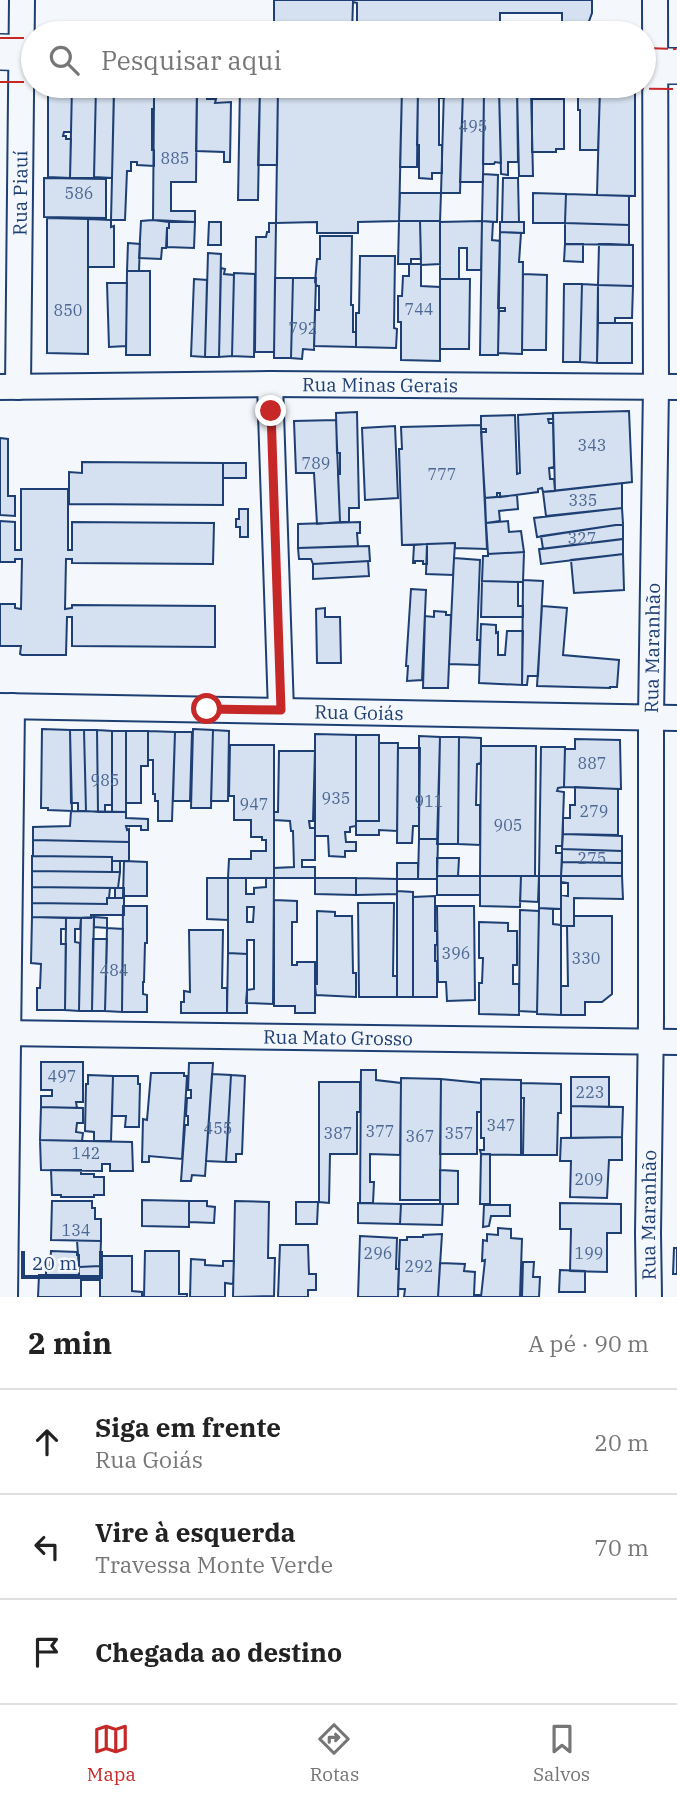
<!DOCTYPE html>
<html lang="pt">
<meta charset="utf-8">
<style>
body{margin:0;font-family:"IBM Plex Serif",serif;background:#f2f2f2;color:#222}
.scale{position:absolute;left:21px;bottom:18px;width:82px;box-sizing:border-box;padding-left:7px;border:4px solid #1d3f73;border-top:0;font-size:19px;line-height:24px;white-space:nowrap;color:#1d3f73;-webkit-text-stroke:5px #f4f7fb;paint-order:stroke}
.stop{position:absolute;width:21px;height:21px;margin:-16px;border:5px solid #c62828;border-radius:50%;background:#fff}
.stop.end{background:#c62828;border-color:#fff;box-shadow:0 2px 7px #0008}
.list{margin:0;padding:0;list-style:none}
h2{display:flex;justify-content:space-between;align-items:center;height:91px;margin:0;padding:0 28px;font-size:30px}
h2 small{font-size:23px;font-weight:400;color:#767676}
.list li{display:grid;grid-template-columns:46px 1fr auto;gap:21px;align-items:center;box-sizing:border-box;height:105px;padding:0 28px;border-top:2px solid #e0e0e0}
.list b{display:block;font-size:26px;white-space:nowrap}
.list p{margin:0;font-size:23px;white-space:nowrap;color:#767676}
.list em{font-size:23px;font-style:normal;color:#767676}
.icon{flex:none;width:38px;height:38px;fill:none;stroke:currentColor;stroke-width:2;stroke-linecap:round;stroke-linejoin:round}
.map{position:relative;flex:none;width:677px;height:1297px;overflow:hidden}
.search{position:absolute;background:#fff;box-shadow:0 2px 5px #0004;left:21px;right:21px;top:21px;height:77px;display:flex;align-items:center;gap:18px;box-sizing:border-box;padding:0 24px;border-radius:38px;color:#767676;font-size:26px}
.sheet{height:406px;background:#fff}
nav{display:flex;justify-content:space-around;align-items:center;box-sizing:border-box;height:98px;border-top:2px solid #e0e0e0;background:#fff;font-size:19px;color:#767676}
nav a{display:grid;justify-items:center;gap:4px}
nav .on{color:#c62828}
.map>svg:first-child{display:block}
</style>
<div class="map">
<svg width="677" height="1297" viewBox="0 0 677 1297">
<rect width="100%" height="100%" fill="#f4f7fb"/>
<path fill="#d5e0f0" stroke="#1d3f73" stroke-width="2" fill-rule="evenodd" d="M274 0H592V13L588 24 576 27V33H557L556 23 562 22V13H500V33H357V3L353 2 352 33H274Z
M48 86H72L71 132H64L63 136H66V139H71L70 178 48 177Z
M72 86H96L94 178H70Z
M96 86H114L112 178 94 177Z
M197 86H207V99H216L215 103 231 102 230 162H224V152L196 151Z
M240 86H260L258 200H238Z
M260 86H278L277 165H258Z
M278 86 402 88 399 221 358 222V233H317V222L276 223Z
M600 86 635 88V196L597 195Z
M402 88H418L417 167H400Z
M418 88 444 89V98H439V145H442V173H432V179L419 178V145H417Z
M444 89H463L460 193H441Z
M463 89H484L483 182H460Z
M484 89H499L501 163 495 162 494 164H483Z
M499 89H517L518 162H508V175L501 174Z
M517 89 531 90 533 176H519Z
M578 91H600L598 150H580V110H578Z
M114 94H154V109H152V150H154V166L137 165V162H131V171H127L125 220H111Z
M154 96 197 97 196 182H171V211H195V222L153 220Z
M532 99H564V149H556V152H532Z
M483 174 498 175 497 222 482 221Z
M44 178 106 179V218L44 217Z
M503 178H518L519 222H502Z
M400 193H441L440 222 439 221H399Z
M533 193 566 194 565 223H533Z
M566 194 629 196V225L565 223Z
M47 218 88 219V354L47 353Z
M88 219 111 220V227L114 226V267H88Z
M153 220 169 222V228H167L166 248H162L161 259 139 258 141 221Z
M399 221H420L421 259H411V264H398Z
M420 221H439L440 222V264L421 265Z
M482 221 493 222 492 240 500 241 498 355H480Z
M482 221 481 270H467V248H459V279H440V222Z
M169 222H195L194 248 167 247V228H169Z
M209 222H221V245H208Z
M500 222H524V233L500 232Z
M269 223H276L274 352H255L256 237H266L267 232H269Z
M565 223 629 225V245L565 244Z
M500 232 521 233 519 262H523L522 354 498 353 499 311H505V308H498Z
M320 236H352L351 305H353V332H356V347L314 346 315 310H319V286H317L315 282 317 259H320Z
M128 243 140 244 139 271H127Z
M565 244H583V262L564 261Z
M599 244 633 245V286L598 285Z
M208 253 221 254 219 357H205Z
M360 256H395L394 328 397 329 396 348 356 347V313H359Z
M409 264H421V286L440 287V361L401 360V322H398V296H402L403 276H409Z
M221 268 225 269 224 274 234 275 232 356 219 357Z
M127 271H150V355H126Z
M234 273 255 274 254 357 232 356Z
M523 274 547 275 546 350H522Z
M275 278H293L291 358H274Z
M293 278H316L314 350 303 349 302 359 291 358Z
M194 279 207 280 205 357 191 356Z
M440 279H470L469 349H440Z
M107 283H127L126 346 109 347Z
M564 284H582L580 362H563Z
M582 284 598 285 597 363 580 362Z
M598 285 633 286 632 318H615V323H598Z
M598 323H632V363H597Z
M629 411 632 482 555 491 553 413Z
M357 412 359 508H349V522H340L338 474H340V453H337L336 413Z
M553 413V419H548L549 423H553L554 467 549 468 550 479H554L555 491 543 492 542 488 538 489V492L500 497V493H497V497L485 498 481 432H486V429H481V416L515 415 517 474 520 473 518 415Z
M336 420 340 522 317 524 314 473H296L294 421Z
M481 425 487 549 455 548V543L402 545 399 449H402L401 427Z
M395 426 398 498 365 500 362 428Z
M0 438 8 439V496H15V516L0 515Z
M82 462 223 463V505L69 504V472L82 473Z
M223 463H246V478H223Z
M622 483V508L546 516 543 492Z
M21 489H68V550H72V522L214 523 213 564 72 563V559H66L65 609 72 608V605L215 606V647L72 646V617H67L66 655H22L20 654 21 646H0V604H15V608L21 609 22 559H15V562H0V521L15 522V550H21Z
M517 495 518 509 499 511 500 521 486 523 485 498Z
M622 508 623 524 537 537 534 518Z
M239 509H248V537H240V527H236V519H239Z
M508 521 509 532 521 531 524 552 488 554 486 523Z
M360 522V533H357L358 546 298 548V524Z
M623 524V539L543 549 541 536Z
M623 539V554L541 564 539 549Z
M455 543 453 575 426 574 427 544Z
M427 544V564H423V561H415V563H413L414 545Z
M369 546 370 561 313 564 311 559H299L298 548Z
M524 552 523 582 482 581 483 556H488V554Z
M623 554 624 590 574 593 571 560Z
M454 558 480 560 477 640H480L479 665 449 664Z
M368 561 369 576 313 579V564Z
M523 580 543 581 538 676H528L527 685H522Z
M482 581 518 582V606H523V617H481Z
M411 589 426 590 422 680 407 681 408 666H406Z
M542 606 567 608 563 655 619 660 617 687H610V688L537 686Z
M325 608V617H340L341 663H317L316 609Z
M434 611 446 612V615H451L448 688H423L425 616 434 617Z
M481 624 496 625V633L498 632V655H505L507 631H523L522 685 479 683Z
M42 729 70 730 72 811 48 810V808H41Z
M193 729 213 730 211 808H191Z
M70 730H84L86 811H78V803H71Z
M84 730H97L98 812 86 811Z
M97 730 112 731V805H105V812H98Z
M213 730 229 731 228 801H211Z
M112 731H126V812H112Z
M126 731H148V766H141V803H126Z
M148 731 175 732 172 821H158V801H155V794H153V760H148Z
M175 732H192L190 801H173Z
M315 734 356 735V826L350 827V832H345L346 842H356V851H345V857L329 856 328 836H315Z
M356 735H379V821H356Z
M419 736 440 737 438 839H419Z
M440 737H459L458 844H437Z
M459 737 481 738V763L477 764 476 805H480V845L458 844Z
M575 739 620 740 621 789 564 787 565 749H575Z
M379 743H398L397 831 379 830V835H356V821H379Z
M230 745H274V878H228L229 859H251V851H266V840H262V837H251V820H234V796H229Z
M481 746H536L535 876H480Z
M541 747H565L564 787 558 788 557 791 564 792 562 846H556V853H562L561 876H539Z
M398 748H420L419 826H413L412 843H397Z
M279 751H315L313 821H309L310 828H315V860H302V867H315V878H274V868L294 867 293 831H291L290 821 274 820V812H278Z
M575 787 618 789V835L563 834V818H570V805H575Z
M71 811 126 812V818L148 819V830H141V826H126L127 830 129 829V842L33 840V827L70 826Z
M563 834 622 836V851L562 849Z
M419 839H438L437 879H418Z
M33 840 129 842V861H112V857L33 856Z
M562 849 622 851V863L562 862Z
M32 856 112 857V872L32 871Z
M437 858H459L458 876H437Z
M112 861H120V872H112Z
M124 861 147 862V896H123Z
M562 862 622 863V876H561Z
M397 863H418V879H397Z
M32 871 112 872H120L118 888 32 887Z
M437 876H480V895H437Z
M480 876H521L520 907 480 906Z
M521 876H539L538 902 520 901Z
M539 876H561V909L539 908Z
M561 876H622L623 899 574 898V926H561V895L568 896V883L561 882Z
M207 878H228V920L207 919Z
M228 878H246V894H254V888L266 887V878H274L273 1004 246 1003 247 990 254 989V940H247V954L228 953ZM247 907H254L253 922H247Z
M315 878H356V895L315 894Z
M356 878 397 879V894L356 895Z
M32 887 110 888 109 898H107V904L32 903Z
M115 888H124V898H115Z
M397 891 413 892V997H397Z
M435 896V931H437V945H435V961H437V997H413V897Z
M107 898H124V915H91V918L32 917V903L107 904Z
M274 900 297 901V922H292V965H297V962H315V1013H295V1006H274Z
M358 903H394L393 976H397V997H359Z
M123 906H147V943H145L144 982H143V994L147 995V1012H122Z
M437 906H474L475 1000 447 1001 446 982H438Z
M539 908 553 909V924L561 925V1015L537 1014Z
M520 910 539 911 537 1012 519 1011Z
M317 911 335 912V916H352L353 973H356V997L316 995 315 984H317Z
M574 916H612V994L602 1002H585V1015H561V986H568L567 926H574Z
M32 917 66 918V929H61V944H66L65 1010H37V988H40L41 964 31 963Z
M94 917 107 918V928L94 927Z
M94 917 92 1011H79L81 918Z
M66 918H81L80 929H75V942L80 943 79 1011 65 1010Z
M479 922 508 923V931H517V965H513V984H519V1015L479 1014V983H482L483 958H479Z
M107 928 123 929 122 1012 105 1011Z
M189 930H223L222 988H227V1013H181V1002H184V991L190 992Z
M93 939H107L105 1011H92Z
M228 953 247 954V1013H227Z
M41 1062H83V1102H76L77 1108 41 1107V1096H52V1090H41Z
M189 1063H213L205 1176 192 1175 191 1181H181L185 1125H188V1116H186L187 1098H191V1090H188Z
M361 1070H376V1080L401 1083 400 1155 370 1154V1182H374L373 1203H360Z
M151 1073H184V1076H187L182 1159 149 1156V1162H142L143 1119 147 1120Z
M212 1074 231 1075 226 1162 206 1161Z
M88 1075 113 1076 111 1141H94V1132L85 1131 86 1084H88Z
M231 1075 245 1076 242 1154H236V1162H226Z
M113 1076H138V1084H140L139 1127H125L126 1116H112Z
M571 1077H609V1107L571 1106Z
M401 1078 441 1079 440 1200H400Z
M441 1079 481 1083V1112H477V1154H440Z
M481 1079 521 1080V1155L481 1154 480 1150H484V1138H481Z
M319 1082H360V1112H357V1154H330L329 1203 319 1202Z
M521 1083 561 1084V1113H558L557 1155H523L524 1098H521Z
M571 1106 623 1107 622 1137 571 1138Z
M41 1107 83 1108V1123H77L76 1132 83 1133 82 1141 40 1140Z
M622 1137V1160H609L607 1198 570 1197 571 1161H560L561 1138Z
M40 1140 132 1142 133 1171H110V1164H102V1171L41 1170Z
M481 1154H490V1204H480Z
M51 1170H81V1174H94V1177H104V1195H94V1197H61V1195H52Z
M440 1170 458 1171V1204H440Z
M142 1200 189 1201V1227L142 1226Z
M52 1201H92V1208H95V1219H101V1241L51 1240Z
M189 1201H207V1206L215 1207 214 1223 189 1222Z
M235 1201 269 1202 268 1258H275L274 1296 233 1297Z
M296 1202H318L317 1224H296Z
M358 1203 401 1204 400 1224 358 1223Z
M560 1203 621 1204V1233H607V1272L570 1271 571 1229H560Z
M401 1204H443L442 1225 400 1224Z
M484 1205H510V1216H491L489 1226 483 1227Z
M498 1228 511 1229V1238L522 1239 520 1297H481L485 1260 482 1261 483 1240 487 1241V1234L498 1235Z
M442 1234 438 1297H404L405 1289H398L400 1240H407V1237H423V1235Z
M360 1236 397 1238 396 1269H399L398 1297H358Z
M77 1241H101L100 1266 79 1267Z
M280 1245H308L309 1274H316V1290H308V1297H278Z
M674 1248H677V1274H673Z
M51 1251 77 1252V1255H79V1275H46V1265L50 1266Z
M145 1251H179V1294H187V1297H144Z
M100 1256H132V1291L142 1292V1297H100Z
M191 1259 205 1260V1265L223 1266V1261H234L233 1284 225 1283V1297H190Z
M523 1262H534L533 1277H540L539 1297H522Z
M440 1263 465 1264 464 1271 475 1272 474 1295H481V1297H438Z
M100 1266V1280H81V1297H38L39 1275H79V1267Z
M560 1270 585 1271V1292H559Z"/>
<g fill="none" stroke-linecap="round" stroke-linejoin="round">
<g stroke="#1d3f73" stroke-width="28">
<g id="street">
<path d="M270 384 281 711"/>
<path id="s1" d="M0 387 270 384 677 387"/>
<path id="s2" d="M18 387 22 0"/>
<path id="s3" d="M0 706 677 718"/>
<path id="s4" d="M0 1033 677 1042"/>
<path d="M5 1297 12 706"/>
<path id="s5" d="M649 1297 648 1233 651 1020V717L656 387 655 0"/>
</g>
</g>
<g stroke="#1d3f73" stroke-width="38">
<path id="secondary" d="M0 52 33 53
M644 66H677"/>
</g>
<use href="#street" stroke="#f4f7fb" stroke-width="24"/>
<use href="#secondary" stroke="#f4f7fb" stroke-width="35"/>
<path stroke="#c62828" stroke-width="2" stroke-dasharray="24 5 3.5 5" stroke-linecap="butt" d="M0 38H33
M644 48 677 49
M0 82H33
M424 86 677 89"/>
</g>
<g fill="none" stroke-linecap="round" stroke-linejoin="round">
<path stroke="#c62828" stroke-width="9" d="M207 709 281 710 271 411"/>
</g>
<g text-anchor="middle" stroke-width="5" stroke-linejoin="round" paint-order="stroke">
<g font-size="16" fill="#4b6792">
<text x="473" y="132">495</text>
<text x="175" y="164">885</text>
<text x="79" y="199">586</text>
<text x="419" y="315">744</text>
<text x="68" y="316">850</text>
<text x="303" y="334">792</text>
<text x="592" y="451">343</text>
<text x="316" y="469">789</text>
<text x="442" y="480">777</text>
<text x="583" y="506">335</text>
<text x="582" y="544">327</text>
<text x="592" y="769">887</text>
<text x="105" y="786">985</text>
<text x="336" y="804">935</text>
<text x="429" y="807">911</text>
<text x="254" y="810">947</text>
<text x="594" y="817">279</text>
<text x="508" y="831">905</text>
<text x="592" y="864">275</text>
<text x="456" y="959">396</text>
<text x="586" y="964">330</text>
<text x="114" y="976">484</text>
<text x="62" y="1082">497</text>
<text x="590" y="1098">223</text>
<text x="501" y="1131">347</text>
<text x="218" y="1134">455</text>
<text x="380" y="1137">377</text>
<text x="338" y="1139">387</text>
<text x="459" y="1139">357</text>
<text x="420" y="1142">367</text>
<text x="86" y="1159">142</text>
<text x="589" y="1185">209</text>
<text x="76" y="1236">134</text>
<text x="378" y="1259">296</text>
<text x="589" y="1259">199</text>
<text x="419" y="1272">292</text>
</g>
<g font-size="19" fill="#1d3f73" stroke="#f4f7fb">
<text dy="7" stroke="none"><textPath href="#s2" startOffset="194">Rua Piauí</textPath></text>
<text dy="7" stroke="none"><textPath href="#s1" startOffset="380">Rua Minas Gerais</textPath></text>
<text dy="7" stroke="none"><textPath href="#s5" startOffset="649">Rua Maranhão</textPath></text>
<text dy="7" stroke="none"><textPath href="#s3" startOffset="359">Rua Goiás</textPath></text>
<text dy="7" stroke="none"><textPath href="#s4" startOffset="338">Rua Mato Grosso</textPath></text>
<text dy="7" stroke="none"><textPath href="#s5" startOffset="82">Rua Maranhão</textPath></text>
</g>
</g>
</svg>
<div class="scale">20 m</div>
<div class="stop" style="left:207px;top:709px"></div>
<div class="stop end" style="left:271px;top:411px"></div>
<div class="search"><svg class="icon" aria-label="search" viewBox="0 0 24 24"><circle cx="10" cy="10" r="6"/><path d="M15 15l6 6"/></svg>Pesquisar aqui</div>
</div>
<section class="sheet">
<h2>2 min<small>A pé · 90 m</small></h2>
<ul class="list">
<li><svg class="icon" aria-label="ahead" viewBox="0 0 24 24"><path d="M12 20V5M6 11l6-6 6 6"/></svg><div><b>Siga em frente</b><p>Rua Goiás</p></div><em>20 m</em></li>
<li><svg class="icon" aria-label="left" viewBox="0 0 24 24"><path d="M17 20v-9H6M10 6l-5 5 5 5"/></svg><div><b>Vire à esquerda</b><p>Travessa Monte Verde</p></div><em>70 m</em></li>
<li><svg class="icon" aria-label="arrive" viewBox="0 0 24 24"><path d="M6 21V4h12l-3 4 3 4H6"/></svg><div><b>Chegada ao destino</b></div></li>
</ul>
</section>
<nav>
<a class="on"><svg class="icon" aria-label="map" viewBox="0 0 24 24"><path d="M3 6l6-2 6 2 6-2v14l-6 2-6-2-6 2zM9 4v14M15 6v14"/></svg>Mapa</a>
<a><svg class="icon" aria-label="directions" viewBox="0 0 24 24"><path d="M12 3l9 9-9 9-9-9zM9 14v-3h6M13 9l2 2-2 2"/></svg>Rotas</a>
<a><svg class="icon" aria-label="saved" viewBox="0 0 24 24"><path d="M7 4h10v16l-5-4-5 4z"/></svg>Salvos</a>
</nav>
